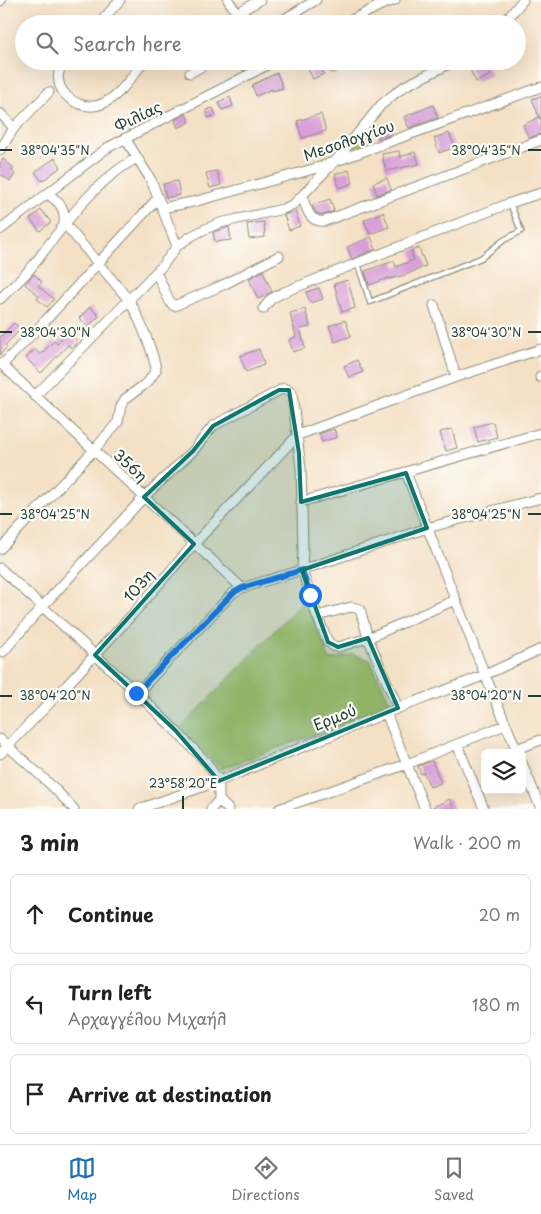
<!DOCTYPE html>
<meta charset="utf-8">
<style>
body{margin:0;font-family:"Playpen Sans",sans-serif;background:#f2f2f2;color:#222}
.controls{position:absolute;right:15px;bottom:15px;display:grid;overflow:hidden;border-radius:8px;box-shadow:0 5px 20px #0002}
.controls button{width:45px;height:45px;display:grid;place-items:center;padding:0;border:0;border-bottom:1px solid #e0e0e0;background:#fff;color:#222;font:25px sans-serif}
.stop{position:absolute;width:15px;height:15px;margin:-11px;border:4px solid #1a73e8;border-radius:50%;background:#fff}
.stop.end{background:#1a73e8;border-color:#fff;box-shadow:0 1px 5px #0008}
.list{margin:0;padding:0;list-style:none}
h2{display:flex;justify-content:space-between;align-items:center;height:65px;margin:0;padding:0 20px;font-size:21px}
h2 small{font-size:16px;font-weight:400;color:#767676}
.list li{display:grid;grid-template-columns:32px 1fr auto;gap:15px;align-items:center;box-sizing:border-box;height:80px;margin:0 10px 10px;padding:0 10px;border:1px solid #e0e0e0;border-radius:8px}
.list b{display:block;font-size:19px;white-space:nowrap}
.list p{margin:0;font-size:16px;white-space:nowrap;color:#767676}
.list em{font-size:16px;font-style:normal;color:#767676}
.icon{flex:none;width:28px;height:28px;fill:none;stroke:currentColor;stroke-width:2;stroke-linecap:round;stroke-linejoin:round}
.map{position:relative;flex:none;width:541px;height:809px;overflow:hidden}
.search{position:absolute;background:#fff;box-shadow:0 5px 20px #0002;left:15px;right:15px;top:15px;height:55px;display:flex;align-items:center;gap:12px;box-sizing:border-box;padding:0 18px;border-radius:28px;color:#767676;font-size:19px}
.sheet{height:335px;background:#fff}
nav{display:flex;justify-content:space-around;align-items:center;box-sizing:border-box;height:70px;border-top:1px solid #e0e0e0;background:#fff;font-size:14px;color:#767676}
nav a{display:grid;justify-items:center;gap:2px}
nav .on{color:#1f6fb2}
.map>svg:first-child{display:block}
</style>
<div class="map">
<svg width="541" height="809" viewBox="0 0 541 809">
<rect width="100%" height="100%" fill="#fdfcf7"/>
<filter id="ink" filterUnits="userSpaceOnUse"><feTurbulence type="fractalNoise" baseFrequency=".02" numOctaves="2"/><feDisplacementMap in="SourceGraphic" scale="10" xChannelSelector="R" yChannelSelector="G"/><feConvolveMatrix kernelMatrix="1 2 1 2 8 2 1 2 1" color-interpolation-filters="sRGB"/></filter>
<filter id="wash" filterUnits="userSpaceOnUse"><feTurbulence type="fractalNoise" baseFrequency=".0096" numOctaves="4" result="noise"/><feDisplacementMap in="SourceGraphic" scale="20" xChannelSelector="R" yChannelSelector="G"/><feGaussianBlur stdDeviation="1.12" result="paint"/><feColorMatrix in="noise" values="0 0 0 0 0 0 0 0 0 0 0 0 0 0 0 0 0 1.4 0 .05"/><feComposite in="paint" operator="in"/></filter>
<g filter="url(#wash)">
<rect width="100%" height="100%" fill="#f4e0c5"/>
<path fill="#b1c265" stroke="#68804c" d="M364 132 369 146 346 154Z
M305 599 330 660 353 654 370 660 392 706 221 769 179 730Z"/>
<g id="blocks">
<path fill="#d99fd9" d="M237 61H252L254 65 243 71Z
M304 61H318L324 74 313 79Z
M479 61H485L491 75 476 82 468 66Z
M277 73 283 88 272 91V89L256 96 252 85Z
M541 96V134L529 138 523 125 539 117 540 119 532 99Z
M230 97 233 106 222 110 218 102Z
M433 105 438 118 409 128 404 117Z
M213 108 216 115 208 118 206 110Z
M186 114 190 122 178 128 175 120Z
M321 114 326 131 302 138 297 121Z
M388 123 392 134 379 139 374 128Z
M449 133 455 147 439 153 434 138Z
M399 151 400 157 415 152 419 164 386 171 382 154Z
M55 158 61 167 42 181 35 172Z
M3 159 14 168 12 171 15 174 10 181 0 174V163Z
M349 170 353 183 339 188 335 174Z
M217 171 221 185 210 188 206 173Z
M387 178 391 190 377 195 373 183Z
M177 181 180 195 166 198 163 184Z
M330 199 334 211 324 215 316 213 312 205Z
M41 210 51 222 40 231 30 219Z
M295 211 300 226 289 230 284 215Z
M383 212 389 227 370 234 364 220Z
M264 222 265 237 249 239 247 224Z
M229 227 231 240 215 242 213 232Z
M371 237 376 249 352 259 347 247Z
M419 248 426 266 405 275 389 279V278L369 285 365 271 394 261 396 267 414 260 411 251Z
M263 271 272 292 258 299 249 279Z
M34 274 42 282 38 286 54 299 47 307 37 299 39 296 25 284Z
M348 280 355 308 342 312 334 284Z
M319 288 323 299 310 303 306 292Z
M90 307 99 316 88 327 79 318Z
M305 309 310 327 300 329 305 348 293 352 289 340 296 337 290 313Z
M345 320 351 336 335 342 329 326Z
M14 323 21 329 5 345 7 347 0 355V337Z
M67 332 78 341 72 348 68 345 41 373 26 358 35 349 40 355 54 341 57 344Z
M259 349 264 365 246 372 240 356Z
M357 360 363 372 349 378 344 366Z
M493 422 497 437 478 442 474 427Z
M334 429 337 437 322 442 319 434Z
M452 429 457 448 446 451 440 432Z
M432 761 441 783 430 787 424 773 421 774 418 766Z
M450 799 454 809H431V808Z"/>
</g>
</g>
<g filter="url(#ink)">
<use href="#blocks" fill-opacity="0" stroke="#8a8e7c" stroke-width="1"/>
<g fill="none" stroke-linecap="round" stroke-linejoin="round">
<g stroke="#8a8e7c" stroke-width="7">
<path id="service" d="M358 264 370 302 481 258 504 240 521 231 510 203"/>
</g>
<g stroke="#8a8e7c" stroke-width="11">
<path id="minor" d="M228 0 237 13
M0 1 1 0
M229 18 260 0
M99 24 120 0
M276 24 316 0
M344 24 381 5 395 0
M503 24 523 0
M65 61C45 84 74 112 99 105 118 99 132 76 144 61
M330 61 333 68
M190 73 211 61
M0 113 14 128
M125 138 151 180 177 246
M0 150 14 128 49 92
M302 196C307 209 309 223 325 221L541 140
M162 208 197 201 317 168 541 87
M0 230 107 148 275 61
M156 272 170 302 174 306 223 285 279 256
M0 299C12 287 25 276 35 263 63 226 95 180 137 158
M434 305 456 377
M263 309 271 299 284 292 510 203 541 193
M0 363 242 588
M2 365 46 320 158 198
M540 377 541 376
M35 396 163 265 177 246 190 237 203 230 220 223 283 209 294 204 336 160 381 105 393 95 405 86 455 61
M406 473 485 675 518 753
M301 502 541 433
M0 549 94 450 118 422 121 406 125 399 148 382 156 370C154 353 138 315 129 300L64 223C66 208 59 202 48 194
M0 568 137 693 175 730 206 762 219 781V800L228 809
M317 616 351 607 360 609 368 638 398 708
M3 652 42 607 144 497 193 451 213 426 284 388 289 390 292 393 301 469 303 549 302 570 317 616 328 642 333 646 338 647 368 638 455 600
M137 693 233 593 242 588 302 570 427 528 541 498
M386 713 425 809
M0 739 52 786 74 809
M457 744 484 809
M516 749 541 740
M0 754 67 685 131 616 194 544 298 435 456 377 541 349
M522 763 541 809
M139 809 219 781 386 713 485 675 541 649
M211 809 219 800
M279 809 407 764 505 725"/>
</g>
<use href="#service" stroke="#fff" stroke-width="4.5"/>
<use href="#minor" stroke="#fff" stroke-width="9"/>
</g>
</g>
<g fill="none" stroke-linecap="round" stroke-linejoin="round" filter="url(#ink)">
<path stroke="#1a73e8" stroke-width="6" d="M136 693 233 593 242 588 302 570 310 595"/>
</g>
<path fill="#0f766e" fill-opacity="0.2" stroke="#0f766e" stroke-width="4" stroke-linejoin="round" d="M279 390H289L299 453 301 502 406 473 427 528 302 570 328 642 338 647 368 638 398 708 219 781 175 730 95 655 194 544 144 497 193 451 213 426Z"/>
<path fill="none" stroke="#1f3d34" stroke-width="2" d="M0 150H12M528 150H541M0 332H12M528 332H541M0 514H12M528 514H541M0 696H12M528 696H541M183 796V809"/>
<g text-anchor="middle" stroke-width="4.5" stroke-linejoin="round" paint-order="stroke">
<g font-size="15" fill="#1f3d34" stroke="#fdfcf7">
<text transform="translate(138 117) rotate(-26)" y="5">Φιλίας</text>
<text transform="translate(349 141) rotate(-19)" y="5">Μεσολογγίου</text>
<text transform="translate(130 466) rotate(43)" y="5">356η</text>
<text transform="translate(139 586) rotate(-49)" y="5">103η</text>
<text transform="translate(335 718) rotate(-22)" y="5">Ερμού</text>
</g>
</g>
<g font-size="12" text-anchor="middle" fill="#1f3d34" stroke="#fdfcf7" stroke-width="4.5" stroke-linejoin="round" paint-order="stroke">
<text x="55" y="155">38°04'35"N</text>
<text x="486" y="155">38°04'35"N</text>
<text x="55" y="337">38°04'30"N</text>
<text x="486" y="337">38°04'30"N</text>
<text x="55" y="519">38°04'25"N</text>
<text x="486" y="519">38°04'25"N</text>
<text x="55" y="700">38°04'20"N</text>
<text x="486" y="700">38°04'20"N</text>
<text x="183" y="788">23°58'20"E</text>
</g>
</svg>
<div class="controls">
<button><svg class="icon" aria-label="layers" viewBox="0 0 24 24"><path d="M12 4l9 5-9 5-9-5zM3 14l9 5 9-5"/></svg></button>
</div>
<div class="stop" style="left:310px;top:595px"></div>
<div class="stop end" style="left:136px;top:693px"></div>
<div class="search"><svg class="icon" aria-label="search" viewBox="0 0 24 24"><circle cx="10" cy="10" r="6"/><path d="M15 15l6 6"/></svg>Search here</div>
</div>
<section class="sheet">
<h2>3 min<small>Walk · 200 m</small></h2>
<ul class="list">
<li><svg class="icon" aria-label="ahead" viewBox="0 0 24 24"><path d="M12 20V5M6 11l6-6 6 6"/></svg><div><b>Continue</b></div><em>20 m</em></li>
<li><svg class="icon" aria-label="left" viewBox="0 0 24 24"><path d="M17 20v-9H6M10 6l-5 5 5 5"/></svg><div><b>Turn left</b><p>Αρχαγγέλου Μιχαήλ</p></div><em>180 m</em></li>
<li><svg class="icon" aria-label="arrive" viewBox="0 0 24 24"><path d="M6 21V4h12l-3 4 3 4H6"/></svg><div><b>Arrive at destination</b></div></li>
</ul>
</section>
<nav>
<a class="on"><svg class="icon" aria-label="map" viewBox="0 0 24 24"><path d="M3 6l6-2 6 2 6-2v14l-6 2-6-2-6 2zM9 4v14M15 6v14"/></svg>Map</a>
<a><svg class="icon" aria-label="directions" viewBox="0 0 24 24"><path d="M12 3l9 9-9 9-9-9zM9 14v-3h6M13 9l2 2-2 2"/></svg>Directions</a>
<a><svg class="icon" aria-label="saved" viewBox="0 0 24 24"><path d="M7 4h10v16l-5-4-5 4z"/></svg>Saved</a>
</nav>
